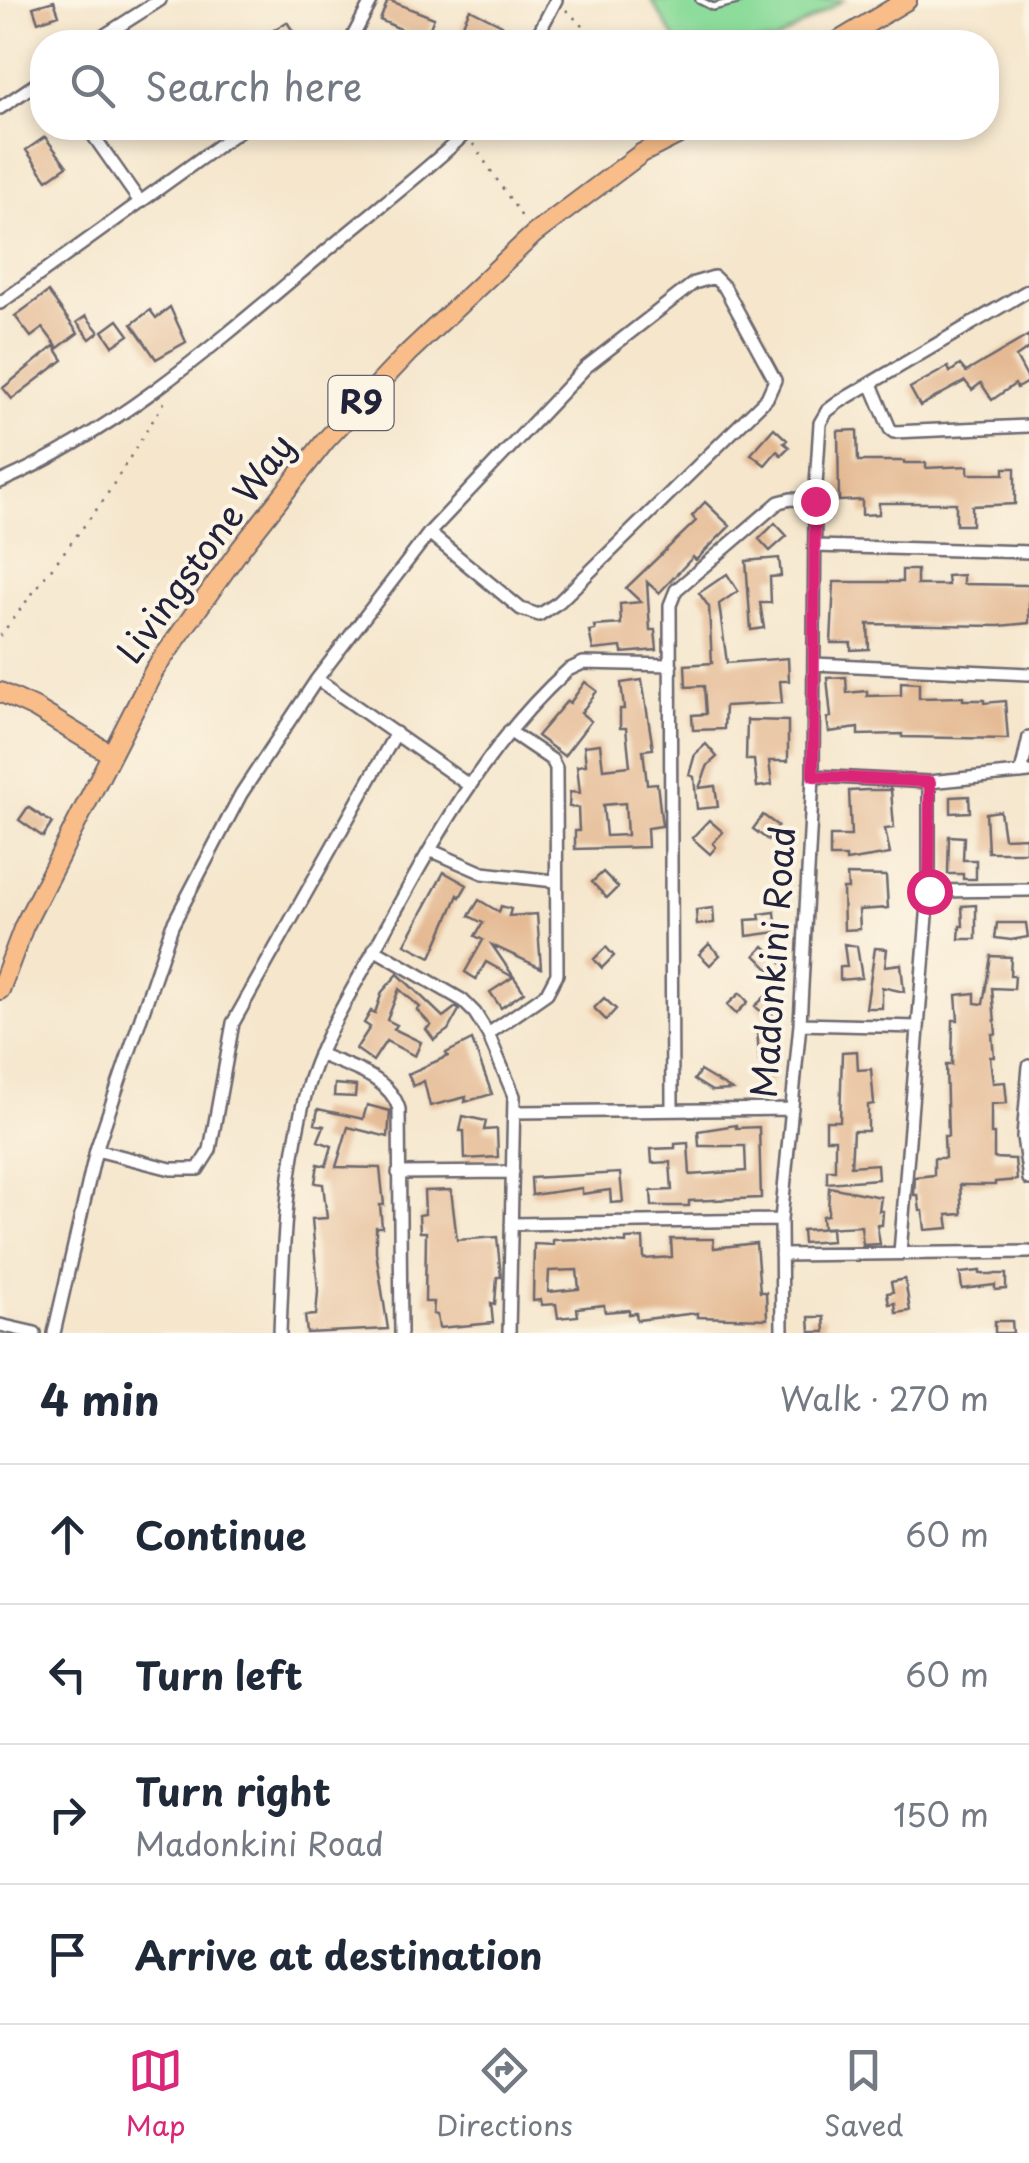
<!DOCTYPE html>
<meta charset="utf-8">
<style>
body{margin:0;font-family:"Playpen Sans",sans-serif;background:#f6f6f7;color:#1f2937}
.stop{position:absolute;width:30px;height:30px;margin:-22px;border:8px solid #db2777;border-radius:50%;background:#fff}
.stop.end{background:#db2777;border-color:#fff;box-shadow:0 2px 10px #0008}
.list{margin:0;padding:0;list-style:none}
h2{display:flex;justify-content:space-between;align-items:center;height:130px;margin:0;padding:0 40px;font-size:42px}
h2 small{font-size:32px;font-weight:400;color:#747a83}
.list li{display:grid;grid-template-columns:65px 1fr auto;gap:30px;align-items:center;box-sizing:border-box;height:140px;padding:0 40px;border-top:2px solid #e0e1e3}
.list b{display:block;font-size:38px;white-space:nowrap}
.list p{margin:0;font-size:32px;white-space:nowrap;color:#747a83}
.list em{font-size:32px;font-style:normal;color:#747a83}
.icon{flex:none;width:55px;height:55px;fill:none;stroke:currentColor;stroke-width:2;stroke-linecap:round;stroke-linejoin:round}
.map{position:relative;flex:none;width:1029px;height:1333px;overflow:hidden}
.search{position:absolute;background:#fff;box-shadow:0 5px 15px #0003;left:30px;right:30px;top:30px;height:110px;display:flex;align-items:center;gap:25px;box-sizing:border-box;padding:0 35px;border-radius:40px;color:#747a83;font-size:38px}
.sheet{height:690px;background:#fff}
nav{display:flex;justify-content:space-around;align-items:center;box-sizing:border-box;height:140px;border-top:2px solid #e0e1e3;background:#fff;font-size:28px;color:#747a83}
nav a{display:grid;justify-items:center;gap:5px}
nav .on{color:#db2777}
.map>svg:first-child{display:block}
</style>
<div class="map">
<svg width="1029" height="1333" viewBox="0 0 1029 1333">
<rect width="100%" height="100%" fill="#fcf5e5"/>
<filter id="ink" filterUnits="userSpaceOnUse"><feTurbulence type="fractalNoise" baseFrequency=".01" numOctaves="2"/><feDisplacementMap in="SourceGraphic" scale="20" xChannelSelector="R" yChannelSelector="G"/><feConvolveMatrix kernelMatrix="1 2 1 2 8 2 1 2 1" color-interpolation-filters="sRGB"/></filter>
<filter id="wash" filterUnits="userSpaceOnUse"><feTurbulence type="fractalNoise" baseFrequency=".0048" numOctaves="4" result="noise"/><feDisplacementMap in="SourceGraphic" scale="40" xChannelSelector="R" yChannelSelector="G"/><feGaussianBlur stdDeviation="2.25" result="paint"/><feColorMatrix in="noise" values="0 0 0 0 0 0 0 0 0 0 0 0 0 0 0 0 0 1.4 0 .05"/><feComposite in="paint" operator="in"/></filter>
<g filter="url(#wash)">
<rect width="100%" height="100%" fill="#f5e6cc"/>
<path fill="#8ddc9b" stroke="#587f6b" stroke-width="2.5" d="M651 0H843L774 42H677Z"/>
<g id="blocks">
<path fill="#e4b993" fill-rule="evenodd" d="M388 0 434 18 425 40 380 20Z
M54 1 59 15 38 22 33 7Z
M470 9 502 25 493 42 461 28Z
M287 22 300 42H254Z
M45 137 67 166 47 180 26 150Z
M48 292 78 333 58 348 43 328 31 337 15 316Z
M170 307 186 342 156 359 132 324 150 310 156 318Z
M86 316 99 332 90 339 77 322Z
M118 320 129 335 113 346 103 331Z
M1029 335V348L1016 357 1029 381 1017 388 1015 384 992 400 981 383 972 390 965 381 920 406 910 388 948 367 950 372 960 365 966 372Z
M54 346 63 360 12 399 3 388Z
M774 428 787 440 784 443 789 447 781 455 777 451 765 465 751 454Z
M857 430 858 461H904V463H926V468L968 466V474H1004V468H1015V504L972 506V525H956V503H879V514L862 515V500L839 501 838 431Z
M705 502 730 526 696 560 693 557 659 593 647 582 650 630H655L657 650 622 653 621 647 593 650 589 631 595 630 594 626 621 624 620 604 641 602 626 588 696 521 692 516Z
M775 523 787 536 770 551 759 539Z
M779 558 781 576 770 577 771 603H760L764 628 751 630 746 561Z
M902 570H917V585H948L947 576 963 575V584L1029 585V623L999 626 868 624 869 649 851 650V643H831L834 582H902Z
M727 574 738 591 719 604 727 663 788 658 789 681H780L782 703 725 706 724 729 693 730 692 715 706 714 704 686 686 687 685 665 712 663 709 607 699 593Z
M846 677 847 693 867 691V696L901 695V682L919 683V698L963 697V700H984V703L1005 701 1008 739 902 737V734L858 735V728L829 732 827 718 831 717 827 678Z
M642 680 653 749 643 750 647 784 657 783 662 826 647 828 648 847 575 849V831H579L578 808 569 807 570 792 580 793 577 766 586 765 584 746 600 744 603 769 630 766 626 728H620V709H624L621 683ZM625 803 627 835 606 836 603 805Z
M585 682 597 691 581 713 591 721 564 756 537 736 567 701 570 703Z
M747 720 788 721V761H769L772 785 757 787 754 760H746Z
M706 744 717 757 708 765 699 788 715 786 718 807 697 809 694 777 689 775 695 754Z
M867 790H891L894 828 885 829 890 854 846 861V857H830V836H851L849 791Z
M969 796 970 812 951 813V797Z
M28 807 52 823 43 837 19 820Z
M1000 811 1004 838 1026 837V852H988L986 813Z
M763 815 778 826 768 840 753 829Z
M709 820 723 832 713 843 716 847 710 854 692 838Z
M949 836 964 837 963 860H976V879H963V874H948Z
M444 872 467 885 460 897 458 895 431 957 405 944Z
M603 872 618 887 607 898 592 882Z
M847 875 886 876 888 908 859 910 860 929 844 930 843 889H848Z
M479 900 499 912 501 906 511 909 509 916 537 914 541 968 492 945 524 992 501 1008 490 992 513 977 486 962 476 979 465 972 483 940 475 936 483 923 469 916Z
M976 905V939H959L960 926H963L962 906Z
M713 908 714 923 697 925 696 910Z
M775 912 777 932 747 936 746 920 760 919 759 914Z
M997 923H1026L1028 937 1011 940 995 938Z
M709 944 720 955 710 965 699 954Z
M844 944 857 946 862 978 840 980V967H847Z
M764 946 788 969 779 979 755 955Z
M606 947 614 956 602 968 594 959Z
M875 948 887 949 885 966 901 964 904 992 882 987V1008H866Z
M991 956 1011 957 1010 976H1015L1014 989 992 988 996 1034H992L994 1057H990L993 1083 1005 1082 1007 1103 991 1104V1134H994V1158L1015 1159 1017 1180 995 1182V1185H960L962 1214 947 1215 949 1228 925 1230 923 1211H920L918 1195H914L915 1177 934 1175V1158H945L944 1136H948L946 1065H952L953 1020H958L956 995 975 993V1003L983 1004Z
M398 974 443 1017 456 1007 459 1010 448 1030 434 1040 426 1029 431 1025 417 1010 420 1007 399 989 387 1020 397 1025 394 1029 421 1042 415 1056 386 1041 373 1061 356 1049 370 1027 364 1023 371 1011 375 1013 382 992Z
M740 993 748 1002 736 1014 727 1005Z
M768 994 778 1004 772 1011 775 1037 769 1038 773 1076 768 1087 757 1082 767 1060 759 1061 757 1025 773 1023 755 1006Z
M604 998 616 1009 606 1020 594 1008Z
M472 1040 492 1094 465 1102 466 1097 430 1106 424 1081 413 1086 408 1074 448 1056 446 1053Z
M857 1051 858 1070 871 1069 874 1104 868 1105V1131H853L851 1166 877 1164 878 1179 827 1183V1170H835V1139H826V1121H840L842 1052Z
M700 1071 732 1090 712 1091 694 1080Z
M335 1084 356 1086 355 1097 334 1096Z
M367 1105 390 1111 388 1137 348 1127 336 1167 380 1168 384 1205H380L382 1227H376V1252L388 1329 307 1333 305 1316 316 1315 318 1291 312 1219 327 1218 323 1184 315 1183 318 1164 326 1166 332 1146 318 1141 324 1126 315 1124 318 1109 363 1119Z
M463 1116 486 1121 484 1130 497 1129 498 1157 465 1159 464 1131H460Z
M736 1125V1128L759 1127 761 1198 689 1201V1206H652L651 1191 672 1190 670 1162 652 1163 651 1149 675 1148V1144L688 1143 690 1175 746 1171 745 1146H699L698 1131Z
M620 1173 623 1202 611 1203 610 1190 582 1194V1188L532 1195 531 1178Z
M829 1187 881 1197 879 1211H883L882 1225H877L880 1244 863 1245 861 1226 823 1228 822 1216 828 1215Z
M451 1190 457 1240 497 1237 501 1277H497L495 1304 491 1303 493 1323 439 1328 437 1315 433 1314 434 1302H425L426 1232H420L419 1215 425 1214 424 1191Z
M831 1228 832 1241 803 1243 802 1230Z
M643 1238 644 1259 672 1257 671 1239H713L714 1248 756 1243 760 1292H766L767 1319 697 1317V1313L637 1320 636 1313 629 1314V1310L605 1312 604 1305 577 1308 578 1316 558 1318 556 1304 542 1305 541 1300 533 1301 534 1244 553 1245V1240L578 1239 626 1243V1239ZM577 1270 579 1289 548 1292 549 1271Z
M980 1271V1274H1006V1289L995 1290V1285L962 1289 960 1273Z
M905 1279 910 1311 896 1313 895 1303 889 1304 887 1293 893 1292 891 1282Z
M809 1317H824L825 1332H810Z
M995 1321H1012L1013 1333H995Z"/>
</g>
</g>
<g filter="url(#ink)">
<use href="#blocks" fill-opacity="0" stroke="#6c676e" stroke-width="2.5"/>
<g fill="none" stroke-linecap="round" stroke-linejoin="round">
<g stroke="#6c676e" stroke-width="10">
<path id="service" d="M699 0 713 7 741 0"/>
</g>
<g stroke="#6c676e" stroke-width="16">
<path id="minor" d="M94 42 160 0
M350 42 372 0
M534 42 556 0
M0 108 42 80
M88 128 140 202
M0 303 243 128
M871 384 890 429 894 432 1028 426
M0 482C120 429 219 341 319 257 369 214 424 174 471 128
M815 546 1029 552
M814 664 1029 674
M317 679 470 786
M1021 773 1029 737
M813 776 929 782 1029 772
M430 850 483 873 554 881
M929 891 1029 890
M374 949 462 1000 475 1013 488 1034 514 1096 509 1333
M800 1024 918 1027
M488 1034 547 993 557 974 556 768 552 760 509 731
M319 1054C348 1067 389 1076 399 1109L401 1333
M1029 1066 1023 1137 1029 1179
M672 1108 670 605 676 590 779 502 791 499 815 501
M516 1112 792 1109
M96 1150 171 1169H198L210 1150 233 1023 396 733
M398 1173 513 1172
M511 1224 781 1220
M900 1253 929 891V782
M781 1255 1029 1252
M0 1325 35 1333
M54 1333 96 1150 172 926 241 794 317 679 429 533 586 367 694 283 714 277 725 288 775 380 767 398 559 602 539 615 521 609 429 533
M280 1333C283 1251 285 1172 306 1092 319 1044 347 999 371 956 426 855 481 748 568 670L583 663 671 665
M782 1333 781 1220 800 1024 813 776 815 501 820 423 827 411 839 402 1029 290"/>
</g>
<g stroke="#6c676e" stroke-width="22">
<path id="primary" d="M0 692 35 708 109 753"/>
</g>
<g stroke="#6c676e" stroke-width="22">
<path id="trunk" d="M837 42 907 0
M0 990 24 926 155 669 241 548 326 440 407 354 534 234 642 153 691 128"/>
</g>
<path stroke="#6c676e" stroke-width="2.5" stroke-dasharray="2.5 8" stroke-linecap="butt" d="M566 10 585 28 608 42
M473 144 524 220
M0 636 103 501 168 396"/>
<use href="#service" stroke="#fff" stroke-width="5"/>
<use href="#minor" stroke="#fff" stroke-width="11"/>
<use href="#primary" stroke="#f8bd89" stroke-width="18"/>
<use href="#trunk" stroke="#f8bd89" stroke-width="18"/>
</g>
</g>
<g fill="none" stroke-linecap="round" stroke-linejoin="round" filter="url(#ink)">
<path stroke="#db2777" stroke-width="12" d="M815 501 813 776 930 782 929 891"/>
</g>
<g text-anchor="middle" stroke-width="8" stroke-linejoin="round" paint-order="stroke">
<rect fill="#fcf5e5" stroke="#63616e" stroke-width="2.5" x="328.5" y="376" width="65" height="54" rx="8"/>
<g font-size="32" font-weight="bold" fill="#22223b">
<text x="361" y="414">R9</text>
</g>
<g font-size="35" fill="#22223b" stroke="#fcf5e5">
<text transform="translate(206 549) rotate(-54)" y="12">Livingstone Way</text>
<text transform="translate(774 962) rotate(-86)" y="12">Madonkini Road</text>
</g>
</g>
</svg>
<div class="stop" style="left:929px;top:891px"></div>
<div class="stop end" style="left:815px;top:501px"></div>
<div class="search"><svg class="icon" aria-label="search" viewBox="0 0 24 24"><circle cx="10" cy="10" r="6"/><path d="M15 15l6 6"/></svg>Search here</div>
</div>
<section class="sheet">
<h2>4 min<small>Walk · 270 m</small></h2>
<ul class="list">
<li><svg class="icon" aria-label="ahead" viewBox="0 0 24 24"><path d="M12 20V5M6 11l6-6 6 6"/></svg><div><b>Continue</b></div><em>60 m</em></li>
<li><svg class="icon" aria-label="left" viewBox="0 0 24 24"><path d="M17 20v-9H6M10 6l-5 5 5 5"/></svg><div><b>Turn left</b></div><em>60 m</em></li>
<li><svg class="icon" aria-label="right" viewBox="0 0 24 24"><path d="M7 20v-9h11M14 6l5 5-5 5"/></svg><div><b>Turn right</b><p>Madonkini Road</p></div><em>150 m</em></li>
<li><svg class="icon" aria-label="arrive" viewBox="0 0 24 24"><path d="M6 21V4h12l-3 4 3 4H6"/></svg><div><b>Arrive at destination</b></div></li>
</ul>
</section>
<nav>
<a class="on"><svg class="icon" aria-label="map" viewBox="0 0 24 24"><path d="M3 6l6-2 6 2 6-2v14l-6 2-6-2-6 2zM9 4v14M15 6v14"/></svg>Map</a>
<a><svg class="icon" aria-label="directions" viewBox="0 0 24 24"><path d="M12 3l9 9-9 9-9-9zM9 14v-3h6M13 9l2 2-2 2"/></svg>Directions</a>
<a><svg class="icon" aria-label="saved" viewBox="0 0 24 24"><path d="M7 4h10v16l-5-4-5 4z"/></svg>Saved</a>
</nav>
